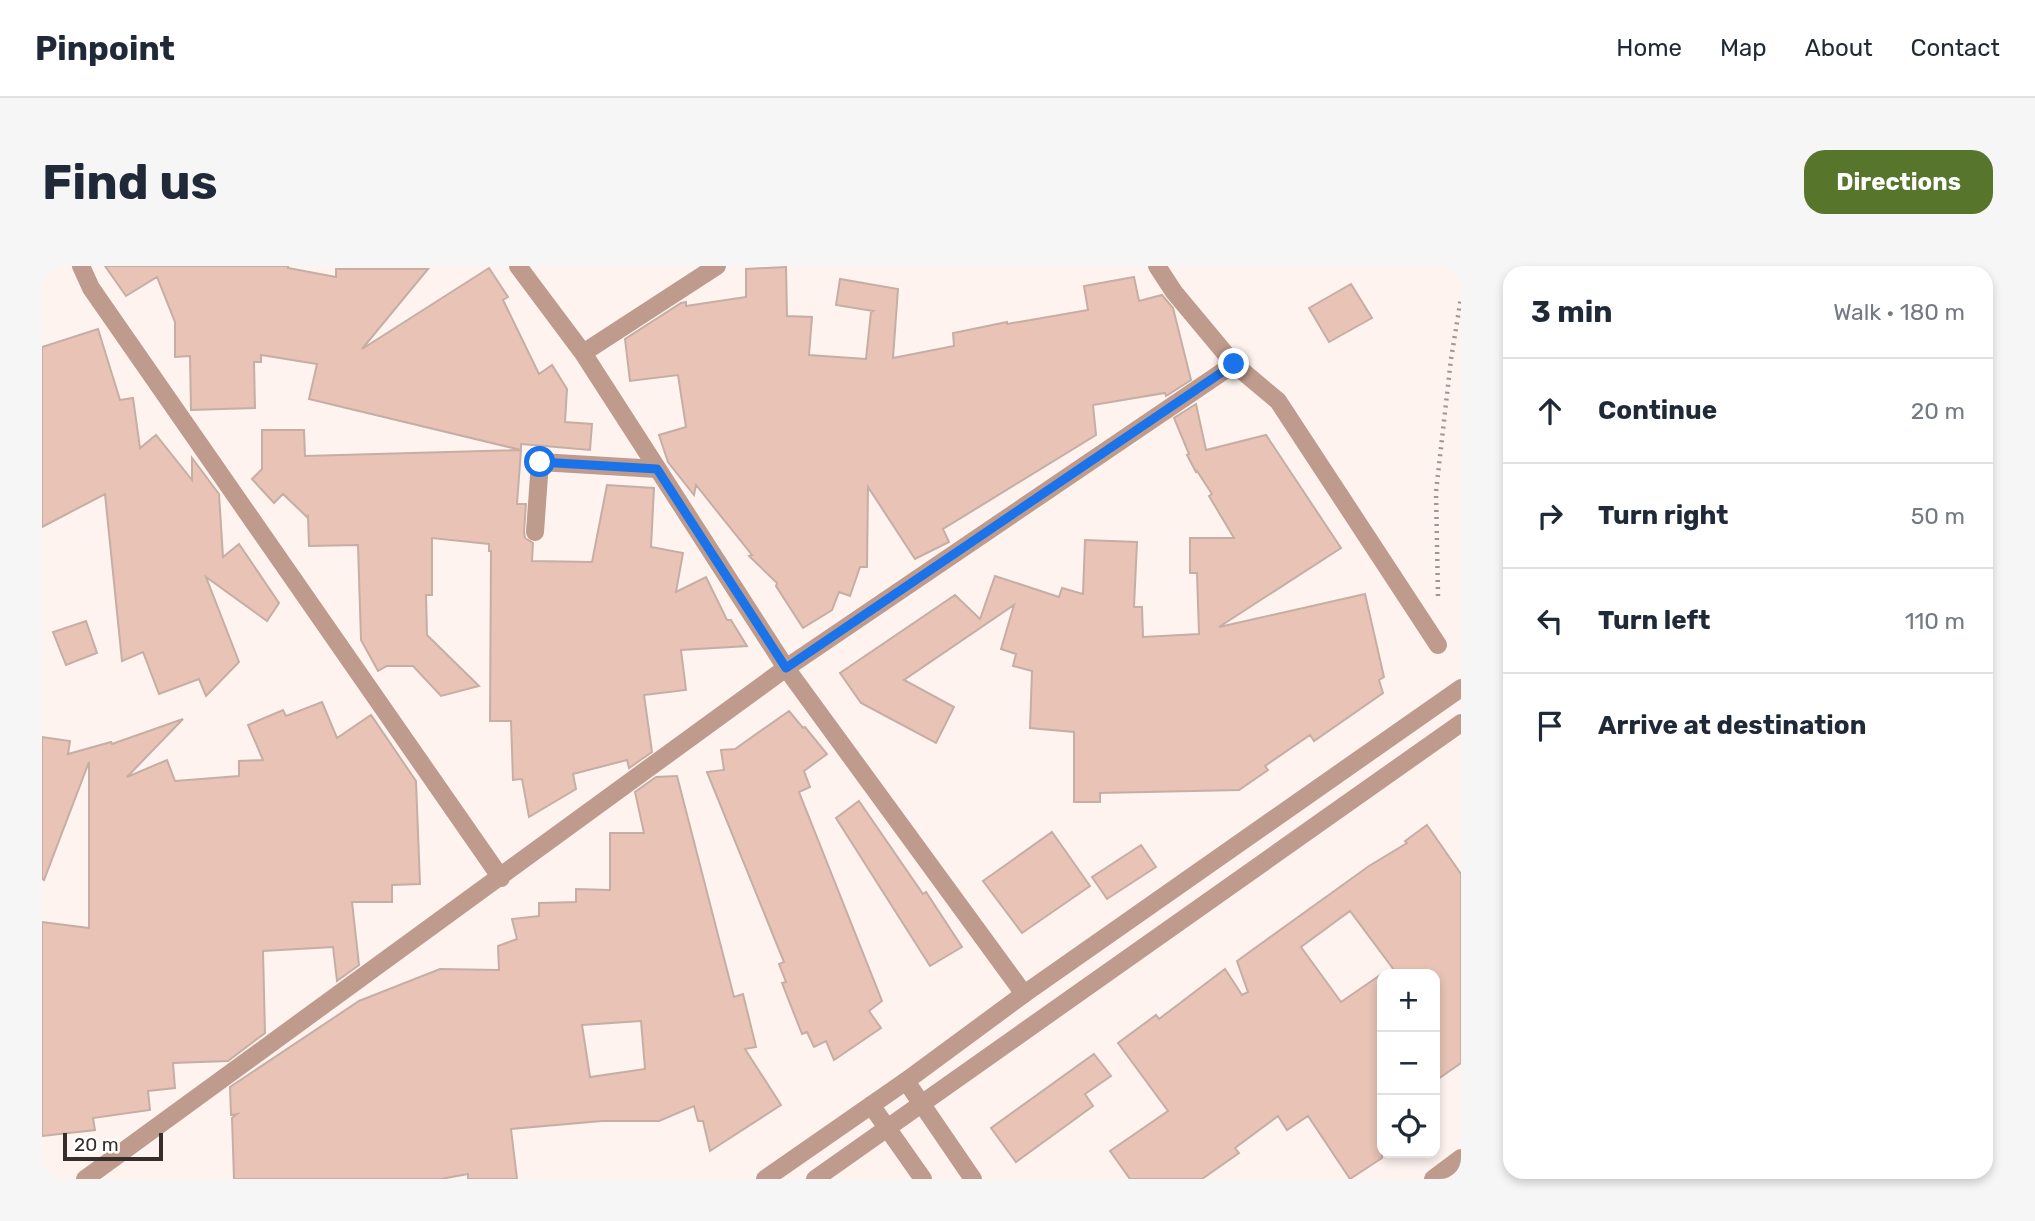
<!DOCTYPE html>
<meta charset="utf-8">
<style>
body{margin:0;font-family:Rubik,sans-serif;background:#f6f6f7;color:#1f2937}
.controls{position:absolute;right:21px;bottom:21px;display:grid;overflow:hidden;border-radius:14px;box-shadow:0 4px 10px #0003}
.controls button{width:63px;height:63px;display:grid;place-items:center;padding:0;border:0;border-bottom:2px solid #e0e1e3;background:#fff;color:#1f2937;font:35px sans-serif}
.scale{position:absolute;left:21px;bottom:18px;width:100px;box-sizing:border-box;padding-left:7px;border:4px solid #372d2a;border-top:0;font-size:19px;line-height:24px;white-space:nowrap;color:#372d2a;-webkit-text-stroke:5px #fff;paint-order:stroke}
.stop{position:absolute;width:21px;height:21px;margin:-16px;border:5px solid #1a73e8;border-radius:50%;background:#fff}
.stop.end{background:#1a73e8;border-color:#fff;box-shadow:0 2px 7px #0008}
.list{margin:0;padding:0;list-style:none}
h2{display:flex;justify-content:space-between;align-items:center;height:91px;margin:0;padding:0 28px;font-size:30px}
h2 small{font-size:23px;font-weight:400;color:#747a83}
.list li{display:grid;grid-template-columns:46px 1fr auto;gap:21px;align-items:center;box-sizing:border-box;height:105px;padding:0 28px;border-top:2px solid #e0e1e3}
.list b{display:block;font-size:26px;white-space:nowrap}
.list em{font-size:23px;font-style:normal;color:#747a83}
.icon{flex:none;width:38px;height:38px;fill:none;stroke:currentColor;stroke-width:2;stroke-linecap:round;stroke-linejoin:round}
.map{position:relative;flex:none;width:1419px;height:913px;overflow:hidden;border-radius:21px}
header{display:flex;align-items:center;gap:42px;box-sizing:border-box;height:98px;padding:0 35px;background:#fff;border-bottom:2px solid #e0e1e3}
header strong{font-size:33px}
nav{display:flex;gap:38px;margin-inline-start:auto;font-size:24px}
.intro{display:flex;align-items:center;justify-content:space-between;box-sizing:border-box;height:168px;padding:0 42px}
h1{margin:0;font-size:49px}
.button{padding:18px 32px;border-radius:21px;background:#57762c;color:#fff;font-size:24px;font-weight:700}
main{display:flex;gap:42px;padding:0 42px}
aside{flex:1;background:#fff;border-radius:21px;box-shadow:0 4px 10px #0003}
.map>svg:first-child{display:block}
</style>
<header>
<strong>Pinpoint</strong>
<nav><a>Home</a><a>Map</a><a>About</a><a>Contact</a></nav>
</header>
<div class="intro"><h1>Find us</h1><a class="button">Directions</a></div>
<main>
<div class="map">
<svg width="1419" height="913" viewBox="0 0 1419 913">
<rect width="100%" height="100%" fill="#fef3ef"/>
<path fill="#e8c3b6" stroke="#c6aea5" stroke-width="2" fill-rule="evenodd" d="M63 0H246V2L294 11V3H386L320 83 447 2 466 31 461 34 497 108 510 99 525 123 523 156 550 158 548 184 479 178V184L267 133 275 98 219 89V96H212L213 142 149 144 148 90 133 91V56L115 11 84 30Z
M744 1 745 50 770 51 767 89 824 93 829 46 831 45 794 39 798 13 856 23 851 92 912 80 911 67 965 56V58L1046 44 1042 20 1092 11 1097 35 1120 29 1131 42 1149 114 1124 130 1123 127 1051 139 1054 169 901 263 907 276 873 293 826 221 825 301H818L808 330 797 326 790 344 761 362 734 320 735 317 707 290 710 289 654 219 652 229 626 196 617 169 644 161 636 109 588 115 583 73 639 37 644 36V40L704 31V3Z
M1309 18 1330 52 1287 76 1267 42Z
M56 63 78 134 91 132 98 182 114 169 150 214V192L177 228 181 291 197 278 237 337 225 355 164 311 197 396 164 430 157 413 117 428 101 386 80 395 63 228 0 261V81Z
M1154 138 1164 184 1224 169 1299 282 1177 361 1323 328 1342 411 1337 414 1341 427 1272 475 1268 469 1223 500 1226 504 1197 524 1058 527V536H1032V466L988 462 990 405 971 400 974 388 959 383 972 339 862 414 912 441 894 477 819 437 798 407 913 329 938 353 953 310 1017 331 1020 322 1041 328 1043 274 1095 276 1092 341H1100L1101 371 1157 368 1155 307H1148V272H1192L1167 230 1170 228 1155 205 1154 206 1145 189 1147 188 1132 152Z
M220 164H262L263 190 479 184 475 238H484L482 266 483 272 491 277 490 295 550 296 565 219 612 222 609 281 641 287 634 326 664 311 685 354H689L705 380 639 384 644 424 602 429 610 486 587 502 585 494 531 508 534 523 487 551 480 513 471 514 469 455H448L449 285H447V278L390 272V329H384L385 369 437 420 399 430 371 400H345L336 405 319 374 316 279 267 280 266 250 265 251 241 228 232 237 210 213 220 203Z
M44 355 55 387 24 399 11 366Z
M280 436 295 472 329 449 374 515 378 618 350 619V636H310L317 699 295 715 291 681 221 685 223 767 186 795 131 797 133 822 106 825 108 844 51 852 53 864 0 870V656L47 662V496L2 614 0 613V471L28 475 26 488 69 476 70 478 141 453 85 511 125 494 133 515 197 510V495L221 494 206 459 241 444 244 450Z
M747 445 761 462 763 461 785 488 762 505 768 521 757 526 840 735 827 745 839 762 792 794 784 775 772 781 765 766 760 768 740 717 744 716 737 698 742 696 665 506 682 504 679 484 693 483Z
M635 510 692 731 701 728 714 781 703 783 739 839 668 885 661 855H656L652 840 617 855H560L469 863 475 913H426V908L399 913H192L190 852 195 848 189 849 188 821 317 735 398 703 457 704 456 680 475 673 470 653 497 650V637L534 636V623L568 624V567H602L593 526 614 511ZM599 755 603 803 548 811 540 759Z
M817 535 881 628 884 626 920 681 888 700 794 552Z
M1385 559 1419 608V797L1393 815V708H1355L1308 645 1259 681 1299 736 1340 708V892L1308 913 1266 850 1245 864 1236 850 1193 882 1197 887 1160 913H1088L1068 885 1126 845 1076 777 1114 749 1117 753 1183 703 1200 729 1206 726 1195 695 1327 600 1365 577 1363 575Z
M1010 566 1048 620 980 667 941 615Z
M1099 579 1114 601 1065 633 1050 611Z
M1052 788 1069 810 1043 828 1051 840 974 896 949 862Z"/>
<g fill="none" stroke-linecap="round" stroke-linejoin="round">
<path stroke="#a09592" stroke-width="4.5" stroke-dasharray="2 5" stroke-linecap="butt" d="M1396 330 1394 226 1409 93 1419 32"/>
<path stroke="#be9b8c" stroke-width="18" d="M493 266 498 196 615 203"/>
<path stroke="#be9b8c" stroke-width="18" d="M39 0 49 22 459 612
M476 0 541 87 744 402 982 728
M1115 0 1132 26 1192 98 1236 135 1396 379
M541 87 675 0
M864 815 931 913
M829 839 881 913
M43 913 744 402 1192 98
M1391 913 1419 892"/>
<path stroke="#be9b8c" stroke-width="18" d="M723 913 864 815 982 728 1419 422
M773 913 1419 457"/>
</g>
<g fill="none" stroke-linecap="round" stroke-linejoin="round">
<path stroke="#1a73e8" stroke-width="9" d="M498 196 615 203 744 402 1192 98"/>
</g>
</svg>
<div class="controls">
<button>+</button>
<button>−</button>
<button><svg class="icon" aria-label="locate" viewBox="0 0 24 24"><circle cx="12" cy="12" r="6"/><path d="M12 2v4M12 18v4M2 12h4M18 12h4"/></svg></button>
</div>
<div class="scale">20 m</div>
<div class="stop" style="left:498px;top:196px"></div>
<div class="stop end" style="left:1192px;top:98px"></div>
</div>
<aside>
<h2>3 min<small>Walk · 180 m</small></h2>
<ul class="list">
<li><svg class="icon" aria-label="ahead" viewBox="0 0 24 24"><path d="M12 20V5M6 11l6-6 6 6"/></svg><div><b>Continue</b></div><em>20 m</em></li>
<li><svg class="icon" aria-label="right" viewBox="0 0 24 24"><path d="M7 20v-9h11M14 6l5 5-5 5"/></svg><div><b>Turn right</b></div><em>50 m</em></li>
<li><svg class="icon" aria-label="left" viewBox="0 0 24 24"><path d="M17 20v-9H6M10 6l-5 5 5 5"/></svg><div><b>Turn left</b></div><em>110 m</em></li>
<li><svg class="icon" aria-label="arrive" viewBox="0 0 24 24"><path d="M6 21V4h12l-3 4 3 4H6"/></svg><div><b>Arrive at destination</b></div></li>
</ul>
</aside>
</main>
